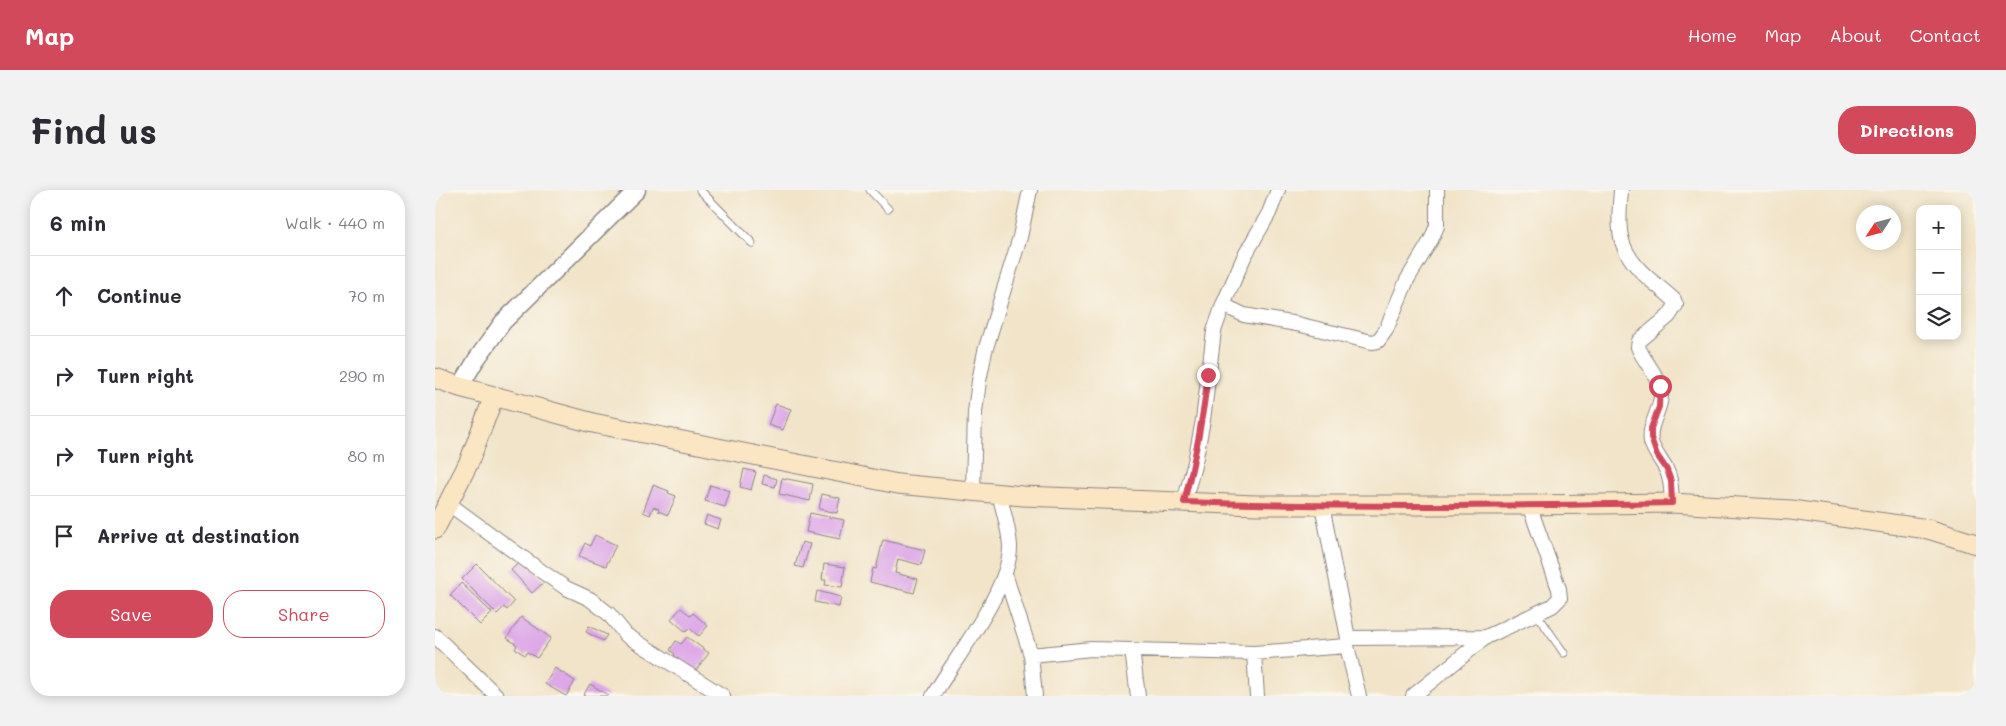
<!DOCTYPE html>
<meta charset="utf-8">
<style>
body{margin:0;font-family:Mali,sans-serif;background:#f2f2f3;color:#2b2b33}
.controls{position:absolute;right:15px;top:15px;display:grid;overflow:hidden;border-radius:10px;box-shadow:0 2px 12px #0003}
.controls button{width:45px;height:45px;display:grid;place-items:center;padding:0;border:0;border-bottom:1px solid #e1e1e2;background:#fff;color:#2b2b33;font:25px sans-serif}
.compass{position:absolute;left:1421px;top:15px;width:45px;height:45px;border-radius:50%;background:#fff;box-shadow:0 2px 12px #0003;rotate:234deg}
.stop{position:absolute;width:15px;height:15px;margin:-11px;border:4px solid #d1495b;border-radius:50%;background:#fff}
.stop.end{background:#d1495b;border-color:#fff;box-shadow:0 1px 5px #0008}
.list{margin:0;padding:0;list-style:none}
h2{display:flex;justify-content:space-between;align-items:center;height:65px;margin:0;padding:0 20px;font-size:21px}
h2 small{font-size:16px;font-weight:400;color:#7c7c81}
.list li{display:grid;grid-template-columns:32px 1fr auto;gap:15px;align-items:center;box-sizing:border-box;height:80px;padding:0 20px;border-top:1px solid #e1e1e2}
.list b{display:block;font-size:19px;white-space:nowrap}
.list em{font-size:16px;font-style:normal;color:#7c7c81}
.actions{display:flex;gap:10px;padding:15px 20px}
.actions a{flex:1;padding:11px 0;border:1px solid #d1495b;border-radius:20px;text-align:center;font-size:18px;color:#d1495b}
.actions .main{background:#d1495b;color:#fff}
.icon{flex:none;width:28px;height:28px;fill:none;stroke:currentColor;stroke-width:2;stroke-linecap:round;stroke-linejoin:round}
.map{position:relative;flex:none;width:1541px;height:506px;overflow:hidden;border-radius:20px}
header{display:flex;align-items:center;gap:30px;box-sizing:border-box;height:70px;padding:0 25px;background:#d1495b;color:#fff}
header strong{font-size:24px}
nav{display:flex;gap:28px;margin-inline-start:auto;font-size:18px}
.intro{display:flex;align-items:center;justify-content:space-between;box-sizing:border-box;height:120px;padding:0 30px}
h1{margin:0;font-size:35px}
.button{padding:12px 22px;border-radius:20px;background:#d1495b;color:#fff;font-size:18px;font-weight:700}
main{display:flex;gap:30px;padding:0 30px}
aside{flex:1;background:#fff;border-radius:20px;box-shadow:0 2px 12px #0003}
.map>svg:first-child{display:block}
</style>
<header>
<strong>Map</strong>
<nav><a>Home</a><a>Map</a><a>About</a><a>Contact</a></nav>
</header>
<div class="intro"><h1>Find us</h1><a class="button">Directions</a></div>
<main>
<aside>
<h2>6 min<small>Walk · 440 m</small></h2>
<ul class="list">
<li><svg class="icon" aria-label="ahead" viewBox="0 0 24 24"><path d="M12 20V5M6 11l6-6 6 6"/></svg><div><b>Continue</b></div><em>70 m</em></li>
<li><svg class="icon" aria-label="right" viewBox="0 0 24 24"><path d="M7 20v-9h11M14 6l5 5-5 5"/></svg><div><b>Turn right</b></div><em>290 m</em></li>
<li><svg class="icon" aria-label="right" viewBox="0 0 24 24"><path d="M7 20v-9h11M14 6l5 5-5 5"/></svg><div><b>Turn right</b></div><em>80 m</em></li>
<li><svg class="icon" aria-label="arrive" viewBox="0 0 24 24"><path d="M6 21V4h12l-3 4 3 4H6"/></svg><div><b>Arrive at destination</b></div></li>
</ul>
<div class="actions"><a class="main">Save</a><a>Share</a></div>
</aside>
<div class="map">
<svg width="1541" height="506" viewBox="0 0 1541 506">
<rect width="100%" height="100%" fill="#fbf7ec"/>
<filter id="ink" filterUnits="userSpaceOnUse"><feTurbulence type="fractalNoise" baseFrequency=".02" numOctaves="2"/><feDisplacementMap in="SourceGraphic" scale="10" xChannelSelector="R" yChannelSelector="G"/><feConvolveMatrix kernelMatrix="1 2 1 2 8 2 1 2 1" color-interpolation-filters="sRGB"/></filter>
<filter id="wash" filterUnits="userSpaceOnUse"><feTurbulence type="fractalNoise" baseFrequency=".0096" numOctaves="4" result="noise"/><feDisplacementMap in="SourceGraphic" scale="20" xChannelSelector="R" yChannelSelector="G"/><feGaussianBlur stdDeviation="1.12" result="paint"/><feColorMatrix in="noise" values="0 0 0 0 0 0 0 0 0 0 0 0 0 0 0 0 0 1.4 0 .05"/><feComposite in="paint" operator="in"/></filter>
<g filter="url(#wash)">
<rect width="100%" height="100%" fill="#f1e4c9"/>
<g id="blocks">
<path fill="#dda8e8" d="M341 214 356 219 348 240 333 235Z
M309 279 321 282 316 300 305 297Z
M329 285 342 289 340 297 327 294Z
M347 288 378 294 375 311 344 304Z
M218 295 234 301 233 303 241 306 233 325 223 321 224 319 218 317 215 325 208 322Z
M275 295 295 301 290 317 270 311Z
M387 304 405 308 402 323 384 319Z
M375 323 409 330 405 349 371 342Z
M272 325 286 330 283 339 269 334Z
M160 345 181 355 171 376 144 366 150 353 155 356Z
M448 350 490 360 486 375 463 369 460 383 483 389 479 403 435 392 438 378 441 379Z
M367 352 375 354 368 378 360 376Z
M88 369 109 392 97 403 76 380Z
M42 374 79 412 72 420 69 417 62 424 27 389Z
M389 374 410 377 407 397 390 395 391 390H387Z
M26 393 57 423 45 435 15 405Z
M382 401 406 407 404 417 380 412Z
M246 418 256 426 258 423 273 436 264 446 254 438 251 442 236 429Z
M86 427 116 448 102 468 92 462 90 465 80 459 82 455 72 448Z
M154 436 172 445 168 451 151 442Z
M252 447 274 463 258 484 237 469 240 464 235 460 241 451 246 454Z
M120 478 140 491 131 506 110 494Z
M155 494 173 505 172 506H148Z"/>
</g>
</g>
<g filter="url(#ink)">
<use href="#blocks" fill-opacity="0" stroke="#8a8382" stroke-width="1"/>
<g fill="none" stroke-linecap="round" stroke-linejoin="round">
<g stroke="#8a8382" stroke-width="9">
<path id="service" d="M265 0 317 53
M435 0 453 19
M1101 423 1129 463"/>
</g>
<g stroke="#8a8382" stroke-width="16">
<path id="minor" d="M1186 0C1183 40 1181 59 1212 87 1221 95 1231 102 1239 110L1241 115 1234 126 1204 151 1203 157C1210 174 1226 187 1226 206 1225 222 1213 235 1216 252 1219 262 1226 270 1231 279 1237 290 1236 301 1237 313
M788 115 809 125 862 134 937 152 943 151 951 140 972 90 996 50 1002 36V0
M538 301 540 222 544 191 550 161 585 47 595 0
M749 312 760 272 768 230 779 141 788 115 809 67 834 23 843 0
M14 314 106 381 131 398 155 409 174 424 191 445 288 506
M887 315 913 448 912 456 924 506
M570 384 596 465 600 506
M0 446 62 506
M913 448 1051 447
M697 460 703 506
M819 463 822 506
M596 465 656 459 819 463 912 456
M498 506C520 468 576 398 575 356 574 338 568 321 564 303
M978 506 1051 447 1117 416 1125 408 1124 399 1094 315"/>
</g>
<g stroke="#8a8382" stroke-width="19">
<path id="tertiary" d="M25 197 41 170 68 132 202 0"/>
</g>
<g stroke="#8a8382" stroke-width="21">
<path id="secondary" d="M0 188 25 197 158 233 463 294 588 306 822 315H1094L1237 313 1356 320 1493 339 1541 354
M0 339 34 272 59 206"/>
</g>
<use href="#service" stroke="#fff" stroke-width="7"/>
<use href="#minor" stroke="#fff" stroke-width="14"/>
<use href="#tertiary" stroke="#fff" stroke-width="16"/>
<use href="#secondary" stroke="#fbe6c4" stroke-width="19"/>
</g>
</g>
<g fill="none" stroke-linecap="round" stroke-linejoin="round" filter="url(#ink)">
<path stroke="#d1495b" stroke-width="6" d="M773 185C768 228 760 270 749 312 911 318 1074 316 1237 313L1236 291 1232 280 1222 265 1216 248V238L1224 217 1225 196"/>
</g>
</svg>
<div class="controls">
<button>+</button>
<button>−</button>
<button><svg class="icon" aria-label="layers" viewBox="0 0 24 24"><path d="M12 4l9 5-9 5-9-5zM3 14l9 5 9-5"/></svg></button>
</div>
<svg class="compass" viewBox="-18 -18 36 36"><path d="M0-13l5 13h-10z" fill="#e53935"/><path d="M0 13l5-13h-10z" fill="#7c7c81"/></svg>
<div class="stop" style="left:1225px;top:196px"></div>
<div class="stop end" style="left:773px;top:185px"></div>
</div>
</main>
